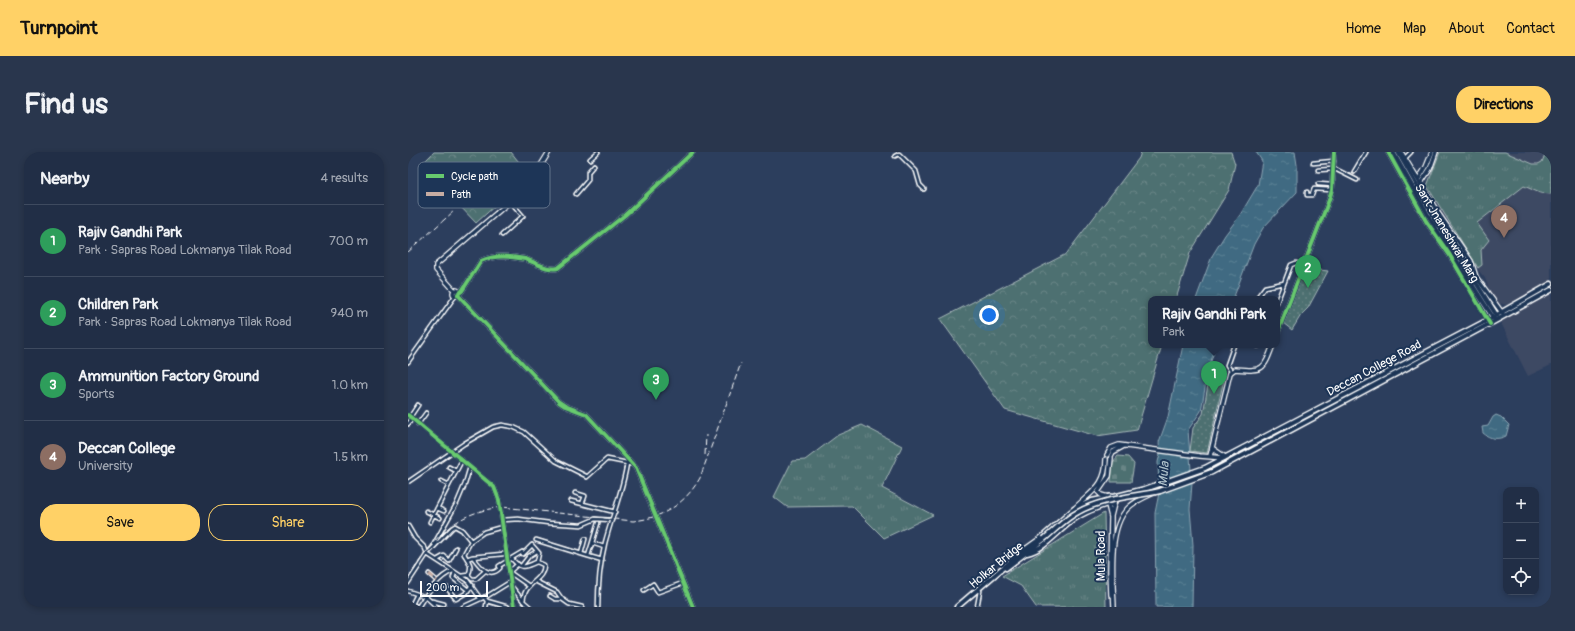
<!DOCTYPE html>
<meta charset="utf-8">
<style>
body{margin:0;font-family:Pangolin,sans-serif;background:#29364d;color:#f1f3f6}
.controls{position:absolute;right:12px;bottom:12px;display:grid;overflow:hidden;border-radius:8px;box-shadow:0 2px 6px #0003}
.controls button{width:36px;height:36px;display:grid;place-items:center;padding:0;border:0;border-bottom:1px solid #3e4a5f;background:#212e46;color:#f1f3f6;font:20px sans-serif}
.scale{position:absolute;left:12px;bottom:10px;width:68px;box-sizing:border-box;padding-left:4px;border:2px solid #fff;border-top:0;font-size:11px;line-height:14px;white-space:nowrap;color:#fff;-webkit-text-stroke:3px #1d3557;paint-order:stroke}
.you{position:absolute;left:581px;top:163px;width:14px;height:14px;margin:-10px;border:3px solid #fff;border-radius:50%;background:#1a73e8;box-shadow:0 0 0 6px #1a73e833}
.badge{display:grid;place-items:center;width:26px;height:26px;border-radius:50%;background:#ffd166;color:#fff;font-size:13px;font-weight:700}
.pin{position:absolute;translate:-50% -33px;filter:drop-shadow(0 1px 2px #0008)}
.pin::after{content:'';position:absolute;top:21px;width:14px;height:12px;background:inherit;clip-path:polygon(0 0,100% 0,50% 100%)}
.popup{position:absolute;left:740px;top:144px;width:132px;height:52px;box-sizing:border-box;display:grid;place-content:center;border-radius:8px;background:#212e46;filter:drop-shadow(0 1px 3px #0005);font-size:13px;white-space:nowrap;color:#a2a8b3}
.popup b{font-size:15px;color:#f1f3f6}
.popup::after{content:'';position:absolute;left:50%;top:100%;margin-left:-8px;border:8px solid transparent;border-top-color:#212e46}
.list{margin:0;padding:0;list-style:none}
h2{display:flex;justify-content:space-between;align-items:center;height:52px;margin:0;padding:0 16px;font-size:17px}
h2 small{font-size:13px;font-weight:400;color:#a2a8b3}
.list li{display:grid;grid-template-columns:26px 1fr auto;gap:12px;align-items:center;box-sizing:border-box;height:72px;padding:0 16px;border-top:1px solid #3e4a5f}
.list b{display:block;font-size:15px;white-space:nowrap}
.list p{margin:0;font-size:13px;white-space:nowrap;color:#a2a8b3}
.list em{font-size:13px;font-style:normal;color:#a2a8b3}
.actions{display:flex;gap:8px;padding:12px 16px}
.actions a{flex:1;padding:9px 0;border:1px solid #ffd166;border-radius:16px;text-align:center;font-size:14px;color:#ffd166}
.actions .main{background:#ffd166;color:#111}
.icon{flex:none;width:22px;height:22px;fill:none;stroke:currentColor;stroke-width:2;stroke-linecap:round;stroke-linejoin:round}
.map{position:relative;flex:none;width:1143px;height:455px;overflow:hidden;border-radius:16px}
header{display:flex;align-items:center;gap:24px;box-sizing:border-box;height:56px;padding:0 20px;background:#ffd166;color:#111}
header strong{font-size:19px}
nav{display:flex;gap:22px;margin-inline-start:auto;font-size:14px}
.intro{display:flex;align-items:center;justify-content:space-between;box-sizing:border-box;height:96px;padding:0 24px}
h1{margin:0;font-size:28px}
.button{padding:10px 18px;border-radius:16px;background:#ffd166;color:#111;font-size:14px;font-weight:700}
main{display:flex;gap:24px;padding:0 24px}
aside{flex:1;background:#212e46;border-radius:16px;box-shadow:0 2px 6px #0003}
.map>svg:first-child{display:block}
</style>
<header>
<strong>Turnpoint</strong>
<nav><a>Home</a><a>Map</a><a>About</a><a>Contact</a></nav>
</header>
<div class="intro"><h1>Find us</h1><a class="button">Directions</a></div>
<main>
<aside>
<h2>Nearby<small>4 results</small></h2>
<ul class="list">
<li><span class="badge" style="background:#2e9e5b">1</span><div><b>Rajiv Gandhi Park</b><p>Park · Sapras Road Lokmanya Tilak Road</p></div><em>700 m</em></li>
<li><span class="badge" style="background:#2e9e5b">2</span><div><b>Children Park</b><p>Park · Sapras Road Lokmanya Tilak Road</p></div><em>940 m</em></li>
<li><span class="badge" style="background:#2e9e5b">3</span><div><b>Ammunition Factory Ground</b><p>Sports</p></div><em>1.0 km</em></li>
<li><span class="badge" style="background:#8d6e63">4</span><div><b>Deccan College</b><p>University</p></div><em>1.5 km</em></li>
</ul>
<div class="actions"><a class="main">Save</a><a>Share</a></div>
</aside>
<div class="map">
<svg width="1143" height="455" viewBox="0 0 1143 455">
<defs>
<pattern id="grass-tufts" width="24" height="20" patternUnits="userSpaceOnUse"><rect width="24" height="20" fill="#4e7071"/><path d="M3 7l-1-3M5 7V3M7 7l1-3M15 17l-1-3M17 17v-4M19 17l1-3" fill="none" stroke="#698586"/></pattern>
<pattern id="forest-crowns" width="20" height="18" patternUnits="userSpaceOnUse"><rect width="20" height="18" fill="#4e7071"/><path d="M2 6a3 3 0 1 1 6 0M12 15a3 3 0 1 1 6 0" fill="none" stroke="#698586"/></pattern>
<pattern id="cemetery-stones" width="16" height="16" patternUnits="userSpaceOnUse"><rect width="16" height="16" fill="#4e7071"/><path d="M2 7V4a2 2 0 0 1 4 0v3zM10 15v-3a2 2 0 0 1 4 0v3z" fill="#698586"/></pattern>
<pattern id="park-dots" width="8" height="8" patternUnits="userSpaceOnUse"><rect width="8" height="8" fill="#4e7071"/><path d="M2 2h.1M6 6h.1" fill="none" stroke="#698586" stroke-width="1.8" stroke-linecap="round"/></pattern>
<pattern id="water-ripples" width="26" height="14" patternUnits="userSpaceOnUse"><rect width="26" height="14" fill="#3f6b82"/><path d="M2 4q2-2 4 0t4 0M15 11q2-2 4 0t4 0" fill="none" stroke="#5c8195"/></pattern>
</defs>
<rect width="100%" height="100%" fill="#2c3e5d"/>
<filter id="ink" filterUnits="userSpaceOnUse"><feTurbulence type="fractalNoise" baseFrequency=".025" numOctaves="2"/><feDisplacementMap in="SourceGraphic" scale="8" xChannelSelector="R" yChannelSelector="G"/><feConvolveMatrix kernelMatrix="1 2 1 2 8 2 1 2 1" color-interpolation-filters="sRGB"/></filter>
<g filter="url(#ink)">
<path fill="#3e4964" d="M1031 0H1143V129L1099 153 1090 151 1082 140 1077 126 1071 119 1029 54 1018 34Z
M1143 141V213L1120 224 1092 169Z"/>
<path fill="url(#grass-tufts)" stroke="#a6b8b8" d="M1032 0H1097L1125 12H1130L1134 10 1138 0H1143V42L1132 41 1116 34 1069 71 1081 88 1073 98 1074 113 1070 116 1019 34Z
M454 273 494 294 474 336 525 363 476 386 444 354 379 355 366 345 384 309 397 308 430 283Z
M696 361 698 455H628L613 434 594 424Z"/>
<path fill="url(#forest-crowns)" stroke="#a6b8b8" d="M26 0H103L121 23 68 71 13 13Z
M733 0H823L827 12 821 38 782 101 768 147H743V193H754L729 278 689 284 597 258 532 167 658 102 731 6Z"/>
<path fill="url(#cemetery-stones)" stroke="#a6b8b8" d="M710 304 720 305 726 312 723 330H703L705 310Z"/>
<path fill="url(#park-dots)" stroke="#a6b8b8" d="M896 116 920 119 900 156 893 163 884 178 875 171Z
M802 221 817 223 799 301 782 299 785 276 795 262Z"/>
<path fill="url(#water-ripples)" stroke="#8ca6b4" d="M848 0H887L889 13V40L855 76 846 92 825 147H788L804 104 817 83 832 63 850 33 854 9Z
M775 193H808L800 219 793 259 780 278 784 331 782 357 785 393 784 455H748L747 361 751 341 750 310 752 302 751 290 760 265Z
M1088 263 1093 265 1101 273 1098 284C1090 288 1082 287 1075 281L1074 275 1080 274 1085 265Z"/>
<g fill="none" stroke-linecap="round" stroke-linejoin="round">
<g stroke="#fff" stroke-width="5.5">
<path id="street" d="M487 4 491 2 508 19 512 33 516 37
M997 6 1003 0
M182 7 190 0
M905 11 926 9
M925 16 949 28
M910 18 925 17
M946 20 958 0
M910 32 924 33
M899 40V43H904L906 37 924 38
M168 42 180 28V20L186 13
M94 83 115 64 102 49
M848 147 857 135 876 131
M869 150 883 113 888 111 896 114
M850 194V193
M0 210 47 144
M823 219 819 213 826 193
M0 263 86 335 91 348 106 455
M2 265 10 253
M0 272 4 267
M10 272 18 261
M57 291 85 275 94 273 105 275 116 280 148 309 178 324 179 325 199 307 224 312
M41 315 48 319
M33 329 41 333
M167 341 177 344 174 352
M163 349 207 360
M29 356 36 359
M18 359 32 366
M94 368 110 367 141 371 173 373 187 367 204 368
M22 370 54 308
M0 374 7 386 17 396 19 402 59 428 72 446
M128 388 180 404
M184 391 190 371
M26 392 49 351 57 332 62 315
M115 402 124 393 131 401 129 410
M173 402 177 387
M65 405C71 413 81 428 92 416L91 414 114 400
M59 407 64 405 95 402
M104 407C114 419 118 414 129 410L136 413C136 429 116 430 115 449L122 455
M29 408 36 404 41 409 48 396
M194 408 180 404 184 391 196 395
M110 412 101 420 121 434
M114 413 121 404 129 399
M47 420 45 426 60 438
M21 422 29 429
M60 423 64 427H68L77 419
M53 424 60 423C65 414 61 410 56 402L63 389
M127 429 149 440 154 447H147L142 444
M0 431 19 402 44 376 47 374 54 378 63 389 76 380 94 375
M104 435 116 450
M39 436 48 447 58 441 64 433
M236 438 245 432 250 440 275 431
M0 439 18 445 29 455
M9 442 4 452 10 455
M76 445 79 449 78 455
M154 447 161 452 174 455
M24 449 36 452
M79 449 100 455
M10 455C17 443 32 423 45 419
M55 455 81 443 102 430
M190 455C190 433 192 412 197 391 204 364 215 338 219 311
M569 455 572 439 571 437"/>
</g>
<g stroke="#fff" stroke-width="6">
<path id="secondary" d="M980 0 1018 69 1041 102 1081 169
M993 0 1030 61 1063 109 1068 125 1095 162
M1010 28 1018 15 1024 0
M1012 32 1022 17 1028 0
M46 138 28 118V113L98 53 125 26 141 0
M45 141a3 3 0 1 1 6 0a3 3 0 1 1-6 0Z
M50 142 54 139 73 109C85 103 103 104 117 107 127 110 139 119 150 116L217 63 285 0
M50 143 151 250 157 254 178 262 228 316 285 455
M869 182 921 48 924 38 926 0
M804 296 817 305
M699 303 703 296 711 293 792 304 816 306
M703 304 705 300 716 294
M802 304 822 221 827 217C855 219 855 220 865 193
M700 345 693 343 690 340 701 324 703 306
M700 353 703 365 702 419 703 443
M667 356C684 339 698 334 698 307
M703 364 706 352
M706 455C705 427 699 377 720 356 727 349 737 345 746 341"/>
</g>
<g stroke="#fff" stroke-width="7">
<path id="primary" d="M985 0 1022 66 1086 167
M990 0 1026 64 1089 164
M752 339 804 320 1087 169 1143 138
M697.5 349a4.5 4.5 0 1 1 9 0a4.5 4.5 0 1 1-9 0Z
M705 345 737 337 797 316 1080 168 1143 132
M619 401C636 397 646 383 660 372 671 362 685 357 699 352
M598 416 636 387
M549 455 611 402 632 387 666 357 684 349 699 346"/>
</g>
<use href="#street" stroke="#1d3557" stroke-width="2.5"/>
<use href="#secondary" stroke="#1d3557" stroke-width="3.5"/>
<use href="#primary" stroke="#1d3557" stroke-width="4"/>
<path stroke="#fff" stroke-width="1" stroke-dasharray="6 3" stroke-linecap="butt" d="M0 100 46 59
M297 303 298 283
M0 426C26 387 43 361 94 355L225 369C255 366 277 352 292 326L333 211"/>
<g stroke="#fff" stroke-width="5.5" stroke-linecap="butt">
<path id="street-bridge" d="M0 330 57 291"/>
</g>
<g stroke="#fff" stroke-width="7" stroke-linecap="butt">
<path id="primary-bridge" d="M636 387C647 378 658 366 670 360 695 346 725 345 752 339"/>
</g>
<use href="#street-bridge" stroke="#1d3557" stroke-width="2.5"/>
<use href="#primary-bridge" stroke="#1d3557" stroke-width="4"/>
<path stroke="#c7aca2" stroke-width="3" stroke-dasharray="6 3" stroke-linecap="butt" d="M21 422 29 429"/>
<g stroke="#1d3557" stroke-width="6">
<path id="cycleway" d="M980 0 1018 69 1041 102 1082 172
M50 142 54 139 73 109C85 103 103 104 117 107 127 110 139 119 150 116L217 63 285 0
M50 143 151 250 157 254 178 262 228 316 285 455
M869 182 921 48 924 38 926 0
M0 263 86 335 91 348 106 455"/>
</g>
<use href="#cycleway" stroke="#67ca6e" stroke-width="4"/>
</g>
</g>
<g text-anchor="middle" stroke-width="4" stroke-linejoin="round" paint-order="stroke">
<g font-size="12" fill="#fff" stroke="#1d3557">
<text transform="translate(1039 81) rotate(59)" y="4">Sant Jnaneshwar Marg</text>
<text transform="translate(966 216) rotate(-28)" y="4">Deccan College Road</text>
<text transform="translate(693 404) rotate(-90)" y="4">Mula Road</text>
<text transform="translate(588 413) rotate(-39)" y="4">Holkar Bridge</text>
</g>
<g font-size="13" font-style="italic" fill="#b2c4cd" stroke="#1d3557">
<text transform="translate(755 322) rotate(-86)" y="5">Mula</text>
</g>
</g>
<rect x="10" y="10" width="132" height="46" rx="6" fill="#1d3557" stroke="#617289" stroke-width="1"/>
<rect x="18" y="22" width="18" height="4" fill="#67ca6e"/>
<rect x="18" y="40" width="18" height="4" fill="#c7aca2"/>
<g font-size="11" fill="#fff">
<text x="43" y="28">Cycle path</text>
<text x="43" y="46">Path</text>
</g>
</svg>
<div class="controls">
<button>+</button>
<button>−</button>
<button><svg class="icon" aria-label="locate" viewBox="0 0 24 24"><circle cx="12" cy="12" r="6"/><path d="M12 2v4M12 18v4M2 12h4M18 12h4"/></svg></button>
</div>
<div class="scale">200 m</div>
<div class="you"></div>
<div class="pin badge" style="left:806px;top:242px;background:#2e9e5b">1</div>
<div class="popup"><b>Rajiv Gandhi Park</b>Park</div>
<div class="pin badge" style="left:900px;top:136px;background:#2e9e5b">2</div>
<div class="pin badge" style="left:248px;top:248px;background:#2e9e5b">3</div>
<div class="pin badge" style="left:1096px;top:86px;background:#8d6e63">4</div>
</div>
</main>
